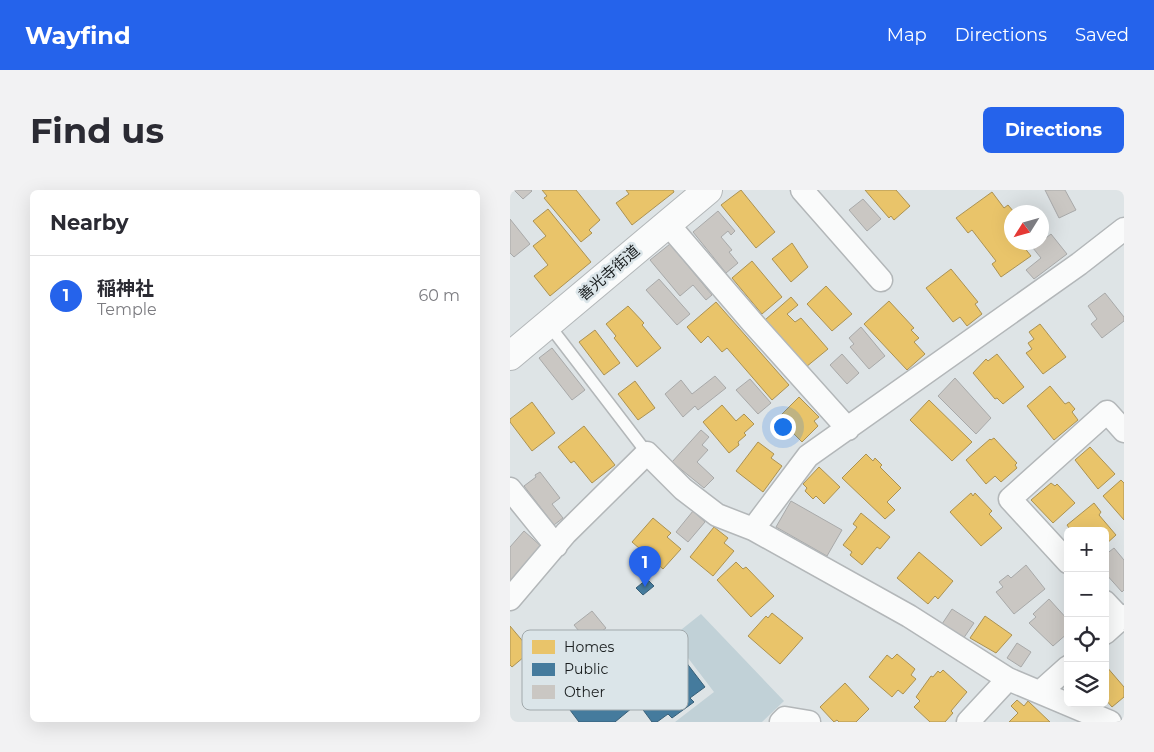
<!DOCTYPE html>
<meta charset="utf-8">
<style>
body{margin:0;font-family:Montserrat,"Noto Sans JP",sans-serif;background:#f2f2f3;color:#2b2b33}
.controls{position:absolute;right:15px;bottom:15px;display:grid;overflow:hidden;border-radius:8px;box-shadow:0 5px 20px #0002}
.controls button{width:45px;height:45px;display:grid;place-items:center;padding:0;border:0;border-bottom:1px solid #e1e1e2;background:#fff;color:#2b2b33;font:25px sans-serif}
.compass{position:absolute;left:494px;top:15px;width:45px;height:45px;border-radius:50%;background:#fff;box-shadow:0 5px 20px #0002;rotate:233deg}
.you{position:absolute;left:272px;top:236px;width:18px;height:18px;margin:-12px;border:4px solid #fff;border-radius:50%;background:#1a73e8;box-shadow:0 0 0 8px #1a73e833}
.badge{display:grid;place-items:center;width:32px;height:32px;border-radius:50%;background:#2563eb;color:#fff;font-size:16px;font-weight:700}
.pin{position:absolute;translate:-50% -41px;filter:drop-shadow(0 1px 2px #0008)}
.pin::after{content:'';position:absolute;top:26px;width:18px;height:15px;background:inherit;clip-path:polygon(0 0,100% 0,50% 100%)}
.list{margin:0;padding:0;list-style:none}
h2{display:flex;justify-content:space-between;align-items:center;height:65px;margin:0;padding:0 20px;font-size:21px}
h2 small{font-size:16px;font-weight:400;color:#7c7c81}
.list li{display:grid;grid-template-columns:32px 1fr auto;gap:15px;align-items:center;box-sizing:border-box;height:80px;padding:0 20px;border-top:1px solid #e1e1e2}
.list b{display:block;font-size:19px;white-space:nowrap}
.list p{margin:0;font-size:16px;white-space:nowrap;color:#7c7c81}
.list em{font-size:16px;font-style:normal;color:#7c7c81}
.icon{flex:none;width:28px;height:28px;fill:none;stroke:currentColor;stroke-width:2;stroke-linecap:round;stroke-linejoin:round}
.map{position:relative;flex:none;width:614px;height:532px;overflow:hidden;border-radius:8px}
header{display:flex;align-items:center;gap:30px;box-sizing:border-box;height:70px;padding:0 25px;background:#2563eb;color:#fff}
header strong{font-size:24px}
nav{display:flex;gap:28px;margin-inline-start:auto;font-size:18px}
.intro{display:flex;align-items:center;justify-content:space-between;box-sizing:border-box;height:120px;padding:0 30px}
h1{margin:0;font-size:35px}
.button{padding:12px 22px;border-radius:8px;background:#2563eb;color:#fff;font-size:18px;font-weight:700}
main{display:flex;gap:30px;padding:0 30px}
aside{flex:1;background:#fff;border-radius:8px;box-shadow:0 5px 20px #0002}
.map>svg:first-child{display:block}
</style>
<header>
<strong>Wayfind</strong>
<nav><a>Map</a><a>Directions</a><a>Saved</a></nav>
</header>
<div class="intro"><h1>Find us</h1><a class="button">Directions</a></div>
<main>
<aside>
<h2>Nearby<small></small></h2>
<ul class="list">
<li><span class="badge">1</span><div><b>稲神社</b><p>Temple</p></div><em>60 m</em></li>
</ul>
</aside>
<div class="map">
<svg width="614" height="532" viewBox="0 0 614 532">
<rect width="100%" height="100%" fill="#dee4e6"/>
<path fill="#c1d1d7" d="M191 424 274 511 252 532H165L204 502 162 447Z"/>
<path fill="#e9c46a" stroke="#ab9253" d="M32 0H66L90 30 79 40 82 43 71 52 34 8 37 6Z
M116 0H163L164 2 122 35 106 13 119 4Z
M231 0 265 42 246 58 211 15Z
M355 0H386L400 16 384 30 381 26 379 28Z
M482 2 494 18 498 15 504 22H502V52H510L521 66 491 87 482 74 486 71 462 40 458 43 446 28Z
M38 19 81 72 40 106 24 86 38 75 23 56 36 46 23 31Z
M282 53 298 77 281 92 262 69Z
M242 71 272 107 252 124 222 88Z
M441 79 468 112 465 114 472 124 457 136 450 127 443 132 416 98Z
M316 96 342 124 322 141 297 114Z
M281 107 288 115 277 124 285 132 291 128 318 159 296 177 255 130Z
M379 111 404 138 401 140 409 148 404 152 415 164 397 180 354 134Z
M206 112 279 195 262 210 217 158 212 162 198 146 191 153 177 137Z
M118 116 134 133 132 135 151 158 127 177 104 148 106 146 96 134Z
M530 134 556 167 533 184 516 163 522 159 518 153 524 149 519 142Z
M85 140 110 173 94 185 69 152Z
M487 164 514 197 493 214 487 208 485 209 463 183 476 169 478 171Z
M125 191 145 218 128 230 108 204Z
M540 196 555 214 559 212 565 219 562 222 568 230 544 250 517 216Z
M289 207 309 227 304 231 308 236 292 252 268 228Z
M419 210 462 252 442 271 400 230Z
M22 212 45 243 22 261 0 232V229Z
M212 215 226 231 234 224 244 234 234 243 236 245 228 252 229 255 219 263 193 232Z
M74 236 105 275 82 293 64 271 61 273 48 257Z
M484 248 507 273 505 275 507 278 491 292 485 286 476 294 456 270 480 249 481 250Z
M248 252 264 264 261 268 272 276 253 302 226 281Z
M580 257 605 284 588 299 565 270Z
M356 264 363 271 365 268 372 275 370 277 391 298 377 312 385 320 375 329 332 288Z
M309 277 330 297 314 314 306 306 303 309 295 301 297 298 293 294Z
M611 290 614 293V330L593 306Z
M541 293 545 296 547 294 565 313 543 333 521 310Z
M461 303 463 306 465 303 482 321 479 324 492 338 471 356 440 322Z
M584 313 591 322 589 325 606 345 595 355V341H561L557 335Z
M351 323 380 347 370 359 367 357 352 375 340 365 342 362 333 355 347 337 343 334Z
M143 328 161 343 157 347 171 359 153 379 122 352Z
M204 337 218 348 214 353 224 361 203 386 180 367Z
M409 362 443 391 428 409 425 406 418 414 387 388Z
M226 372 233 379 236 377 264 406 241 427 207 390Z
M262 423 293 448 270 474 238 446 256 426 258 428Z
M475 426 502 445 486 463 460 448Z
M0 436 21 461 2 477 0 475Z
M387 464 405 479 401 485 406 489 393 504 388 500 382 507 359 487 377 465 382 469Z
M596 476 614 497V507L602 517 595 509Z
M433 480 457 502 441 521 443 523 435 532H420L404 517 410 511 406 507 421 486 423 487 428 481 430 483Z
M335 493 359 519 346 532H329L327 530 324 532 310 517Z
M507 510 514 516 518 511 540 532H499L508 523 501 516Z"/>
<path fill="#457b9d" stroke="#385f77" d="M137 389 144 396 133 405 126 398Z
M159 450 195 497 180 508 184 512 162 528 158 524 147 532H142L128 513 105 532H69L48 504 42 509 29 491 66 464 98 507 114 495 109 489 123 478 119 473 141 456 145 461Z"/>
<path fill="#cac7c3" stroke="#a8a9a9" d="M4 0H21L22 1 13 9Z
M535 0H555L566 20 549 28Z
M353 9 371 29 357 41 339 20Z
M208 21 225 41 221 45 218 41 211 47 222 60 219 62 228 73 216 83 183 42Z
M0 29 20 54 4 67 0 63Z
M541 44 557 64 524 89 516 80 531 68 523 58Z
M160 54 202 105 196 110 183 95 170 106 140 70Z
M149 89 180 124 167 135 136 100Z
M595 103 614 127V131L592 148 581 134 587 129 578 116Z
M351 137 375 166 359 179 340 157 344 154 339 148Z
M42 158 75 200 62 210 29 168Z
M332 164 349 183 337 194 320 175Z
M205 186 216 198 188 220 185 216 173 227 155 204 171 190 182 204Z
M445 188 481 228 466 244 428 206Z
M240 189 261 213 248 224 226 200Z
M191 240 199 247 192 255 198 260 187 272 204 288 194 298 162 272Z
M30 282 50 308 42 314 53 328 44 335 14 296 26 287 25 285Z
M281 311 332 340 317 366 266 337Z
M183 321 195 332 178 352 166 342Z
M14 341 32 357 0 392V357Z
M604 358 614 370V400L612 402 595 383V365Z
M516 375 535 399 504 424 486 402 493 397 489 392 498 385 501 388Z
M539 409 558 430V443L543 456 519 433 526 427 523 424Z
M442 419 464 433 453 449 432 434Z
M82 421 96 438 78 452 64 435Z
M507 453 521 462 511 477 497 468Z"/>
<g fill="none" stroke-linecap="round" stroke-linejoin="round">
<g stroke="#b3b7b9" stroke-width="14">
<path id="lane" d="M39 135 137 263"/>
</g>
<g stroke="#b3b7b9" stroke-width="25">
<path id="street" d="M292 0 371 90
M157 33 242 132 338 239
M0 299 46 356
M243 339 298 266 569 74 614 39
M558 372 500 309 597 222 614 241
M0 409 56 343 137 263 173 299 207 325 243 339 399 426 498 489 600 532
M595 412 611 429
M595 443 614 426
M530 502 558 477
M271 532 275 528 299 532
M458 532 498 489"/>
</g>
<g stroke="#b3b7b9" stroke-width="30">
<path id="secondary" d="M0 166 198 0"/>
</g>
<use href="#lane" stroke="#fafbfb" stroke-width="11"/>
<use href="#street" stroke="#fafbfb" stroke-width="22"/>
<use href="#secondary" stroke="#fafbfb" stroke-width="28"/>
</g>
<g text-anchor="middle" stroke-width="5" stroke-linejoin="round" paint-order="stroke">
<g font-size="15" fill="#191d1e" stroke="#dbe5e9">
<text transform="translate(99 83) rotate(-41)" y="5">善光寺街道</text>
</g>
</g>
<rect x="12" y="440" width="166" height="80" rx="8" fill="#dbe5e9" stroke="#a1a9ac" stroke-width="1"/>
<rect x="22" y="450" width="23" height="14" fill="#e9c46a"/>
<rect x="22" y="473" width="23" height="13" fill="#457b9d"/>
<rect x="22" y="495" width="23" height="14" fill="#cac7c3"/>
<g font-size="14" fill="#191d1e">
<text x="54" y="462">Homes</text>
<text x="54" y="484">Public</text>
<text x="54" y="507">Other</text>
</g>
</svg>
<div class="controls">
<button>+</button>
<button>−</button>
<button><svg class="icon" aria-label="locate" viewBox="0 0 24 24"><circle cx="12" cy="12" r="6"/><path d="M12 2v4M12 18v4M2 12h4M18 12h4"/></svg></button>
<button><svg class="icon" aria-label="layers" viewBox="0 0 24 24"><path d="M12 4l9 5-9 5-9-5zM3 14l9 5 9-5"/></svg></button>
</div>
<svg class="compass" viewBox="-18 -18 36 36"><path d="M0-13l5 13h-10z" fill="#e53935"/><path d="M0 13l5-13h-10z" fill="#7c7c81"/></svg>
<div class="you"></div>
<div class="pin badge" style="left:135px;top:397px">1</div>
</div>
</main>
